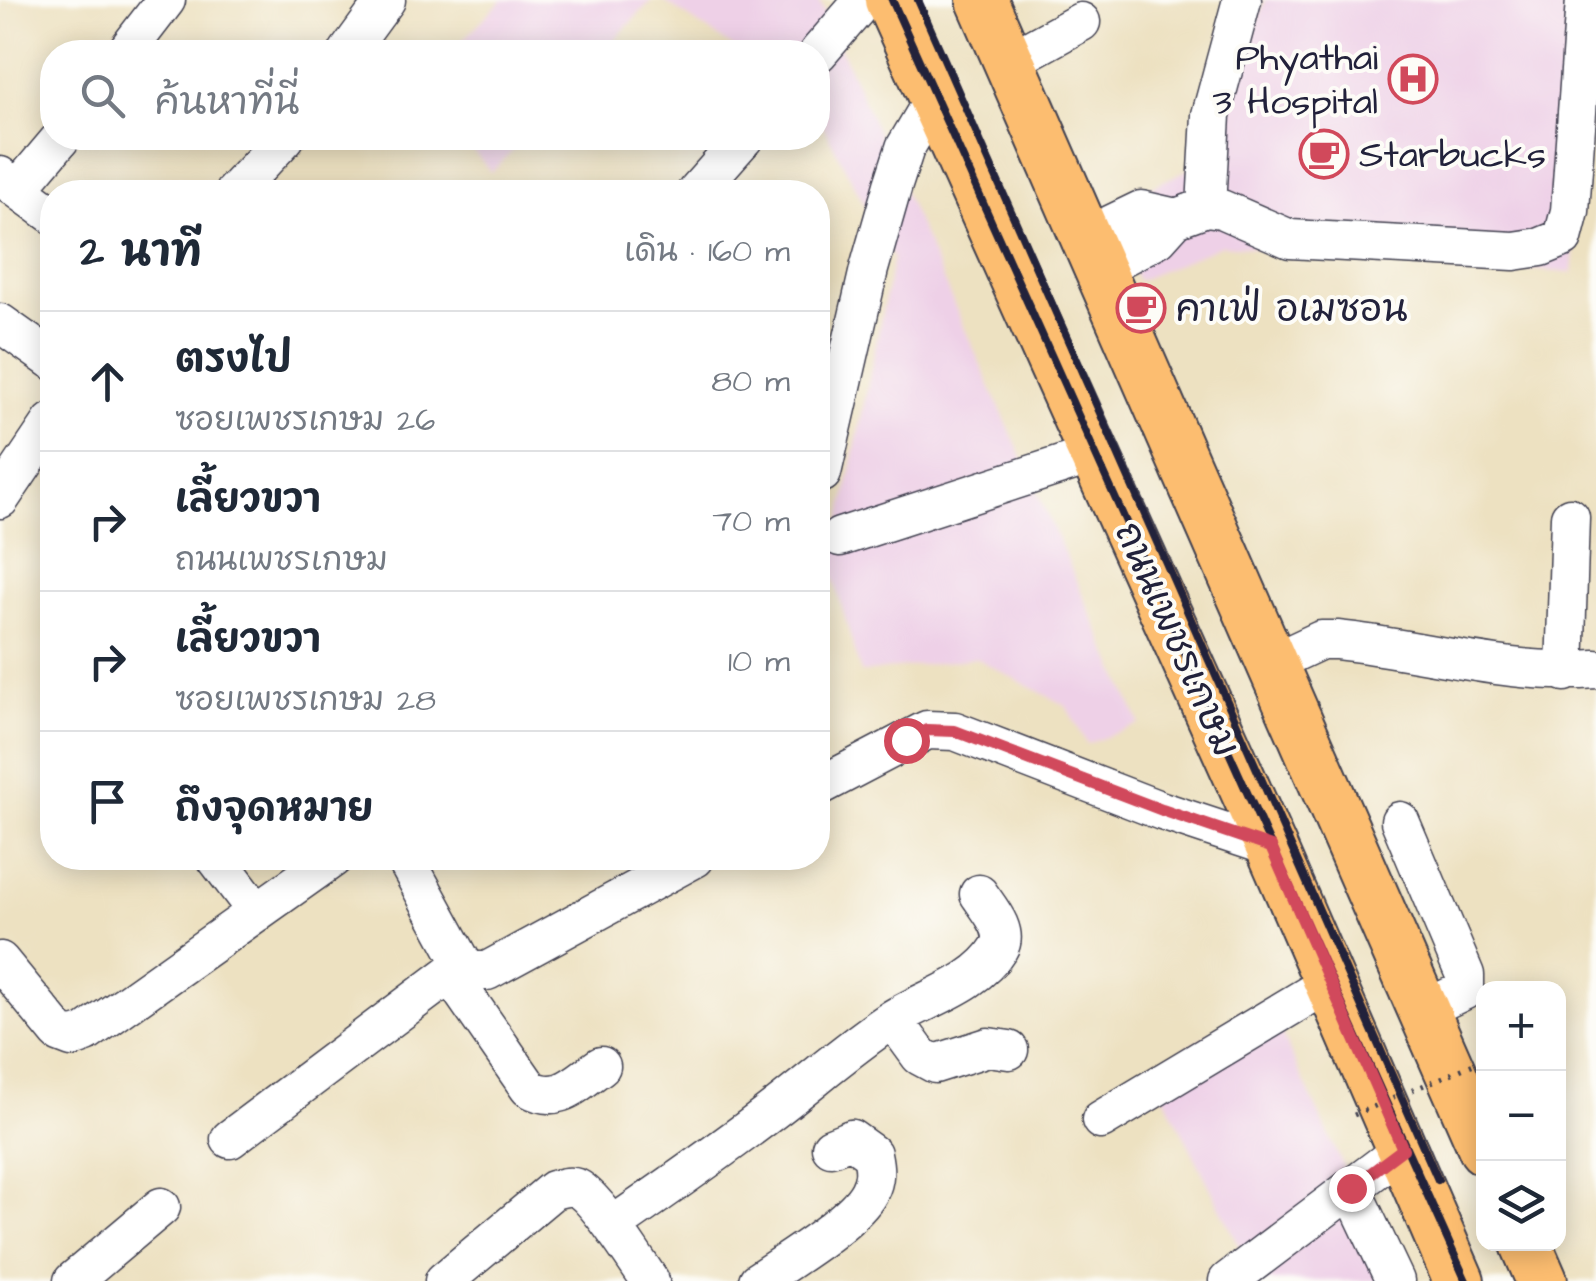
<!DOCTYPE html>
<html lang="th">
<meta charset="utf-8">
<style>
body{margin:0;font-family:"Architects Daughter","Playpen Sans Thai",sans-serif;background:#f2f2f3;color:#1f2937}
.controls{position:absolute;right:30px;bottom:30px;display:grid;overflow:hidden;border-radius:20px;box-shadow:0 5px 25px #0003}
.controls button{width:90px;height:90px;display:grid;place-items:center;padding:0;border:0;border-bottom:2px solid #e0e1e3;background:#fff;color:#1f2937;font:50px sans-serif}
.stop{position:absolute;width:30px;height:30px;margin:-22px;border:8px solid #d1495b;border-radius:50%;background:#fff}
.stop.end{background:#d1495b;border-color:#fff;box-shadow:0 2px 10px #0008}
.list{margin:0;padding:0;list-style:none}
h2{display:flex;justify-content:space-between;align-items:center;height:130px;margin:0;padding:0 40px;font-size:42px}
h2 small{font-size:32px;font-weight:400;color:#747a83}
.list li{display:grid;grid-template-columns:65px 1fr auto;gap:30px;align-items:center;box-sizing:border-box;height:140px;padding:0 40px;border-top:2px solid #e0e1e3}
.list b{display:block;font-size:38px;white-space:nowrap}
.list p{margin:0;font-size:32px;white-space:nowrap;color:#747a83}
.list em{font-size:32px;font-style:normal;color:#747a83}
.icon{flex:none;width:55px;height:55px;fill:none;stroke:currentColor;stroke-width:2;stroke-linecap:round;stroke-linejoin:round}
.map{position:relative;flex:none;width:1596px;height:1281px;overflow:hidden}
.search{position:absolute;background:#fff;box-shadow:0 5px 25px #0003;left:40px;top:40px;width:790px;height:110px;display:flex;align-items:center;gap:25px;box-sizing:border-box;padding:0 35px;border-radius:40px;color:#747a83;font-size:38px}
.panel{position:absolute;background:#fff;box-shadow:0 5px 25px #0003;left:40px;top:180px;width:790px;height:690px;border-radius:40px}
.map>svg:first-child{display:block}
</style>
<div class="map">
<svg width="1596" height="1281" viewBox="0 0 1596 1281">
<rect width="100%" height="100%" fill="#fdfcf7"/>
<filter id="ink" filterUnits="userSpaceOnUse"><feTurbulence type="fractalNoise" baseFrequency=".01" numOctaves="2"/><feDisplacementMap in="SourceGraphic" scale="20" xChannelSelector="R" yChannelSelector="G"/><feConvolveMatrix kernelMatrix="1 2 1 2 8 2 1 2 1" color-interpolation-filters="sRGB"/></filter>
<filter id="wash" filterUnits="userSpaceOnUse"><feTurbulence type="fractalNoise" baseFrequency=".0048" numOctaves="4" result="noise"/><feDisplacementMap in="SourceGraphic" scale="40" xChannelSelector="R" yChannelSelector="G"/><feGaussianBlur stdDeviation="2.25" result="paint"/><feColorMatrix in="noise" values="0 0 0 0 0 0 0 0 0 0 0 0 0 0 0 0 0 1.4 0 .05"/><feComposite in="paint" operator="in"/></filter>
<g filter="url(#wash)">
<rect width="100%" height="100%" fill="#ede1c1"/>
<path fill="#eed0e7" d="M502 0H652L603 52H451Z
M662 0H819L1140 724 1087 744 1066 706 976 658 861 673 831 570 893 258 818 116V52H740Z
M1265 0H1593L1572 273 1221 245 1138 281 1106 208 1213 158Z
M461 138H524L492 172Z
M1266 1001 1397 1281H1257L1151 1069Z"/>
</g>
<g filter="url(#ink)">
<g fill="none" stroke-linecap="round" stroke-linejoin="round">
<g stroke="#403f4f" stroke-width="41">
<path id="minor" d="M126 52 166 0
M348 52 386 0
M818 53 864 0
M1010 61 1081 22
M0 176 52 214
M18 189 61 138
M234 192 285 138
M696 192 744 138
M1206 207 1211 115 1242 0
M1087 236 1141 210 1176 218
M1100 269 1158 238 1176 218 1206 207 1221 209 1290 239 1514 251 1541 247 1563 238 1570 211 1585 0
M0 323 52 360
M822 473 869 269 893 185 905 148 935 97
M0 499 52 422
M840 537 1095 454
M1272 663 1321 640H1337C1424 649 1508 676 1596 669
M1565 672 1570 517
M818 787 927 730 955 731 1162 811 1271 847
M1400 821 1465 975V990L1423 1010
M216 858 257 912
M405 858 463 964 473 971H487L695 858
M0 961 59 1033 72 1038 86 1033 333 858
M450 974 529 1088C559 1105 576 1083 601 1066
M893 1019 920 1056 935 1064 988 1047 1009 1050
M1101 1120 1331 982
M230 1139 463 964
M1351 1188 1395 1281
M612 1226C667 1188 722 1150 775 1109 813 1080 850 1047 891 1020 925 998 976 986 999 948 1009 931 989 909 979 894
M73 1281 161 1207
M444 1281 553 1190C561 1188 569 1185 577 1188 596 1197 636 1261 650 1281
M758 1281C787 1261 854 1221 869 1192 876 1179 875 1168 872 1154L851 1139 831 1147
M1228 1281 1403 1149"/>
</g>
<g stroke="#403f4f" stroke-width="54">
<path id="major" d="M890 0 1271 847 1459 1281
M982 0 1484 1149
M1526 1244 1542 1281"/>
</g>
<use href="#minor" stroke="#fff" stroke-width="38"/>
<use href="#major" stroke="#fcbd6f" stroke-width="50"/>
<path stroke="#22223b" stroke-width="8" d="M892 0 1466 1281
M918 0 1438 1180"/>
<path stroke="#403f4f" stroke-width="5" stroke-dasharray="2.5 8" stroke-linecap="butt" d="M1354 1115 1476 1063"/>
</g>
</g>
<g fill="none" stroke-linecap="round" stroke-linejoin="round" filter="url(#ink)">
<path stroke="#d1495b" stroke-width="12" d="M906 740 927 730 955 731 1162 810 1271 847 1403 1149 1351 1188"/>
</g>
<defs>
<g id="hospital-ring" transform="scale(2.5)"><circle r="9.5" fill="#fdfcf7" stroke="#d1495b" stroke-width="1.5"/><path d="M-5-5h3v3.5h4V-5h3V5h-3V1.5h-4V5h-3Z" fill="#d1495b"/></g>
<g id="cafe-ring" transform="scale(2.5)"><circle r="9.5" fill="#fdfcf7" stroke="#d1495b" stroke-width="1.5"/><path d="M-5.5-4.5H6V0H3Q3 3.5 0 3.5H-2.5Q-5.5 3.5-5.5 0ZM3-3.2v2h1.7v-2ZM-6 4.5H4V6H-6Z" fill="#d1495b"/></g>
</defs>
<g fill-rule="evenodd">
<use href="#hospital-ring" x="1413" y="79"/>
<use href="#cafe-ring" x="1324" y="154"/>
<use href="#cafe-ring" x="1141" y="308"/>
</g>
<g text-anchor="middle" stroke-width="8" stroke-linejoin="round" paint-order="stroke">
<g font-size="38" fill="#22223b" stroke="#fdfcf7" text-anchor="start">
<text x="1378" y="70" text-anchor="end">Phyathai<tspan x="1378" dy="44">3 Hospital</tspan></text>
<text x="1359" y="167">Starbucks</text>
<text x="1176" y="321">คาเฟ่ อเมซอน</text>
</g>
<g font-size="38" fill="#22223b" stroke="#fdfcf7">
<text transform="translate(1178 639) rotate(66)" y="13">ถนนเพชรเกษม</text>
</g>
</g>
</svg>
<div class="controls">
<button>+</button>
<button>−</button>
<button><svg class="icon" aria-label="layers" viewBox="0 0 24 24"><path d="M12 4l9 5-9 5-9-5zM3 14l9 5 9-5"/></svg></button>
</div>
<div class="stop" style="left:906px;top:740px"></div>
<div class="stop end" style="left:1351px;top:1188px"></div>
<div class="search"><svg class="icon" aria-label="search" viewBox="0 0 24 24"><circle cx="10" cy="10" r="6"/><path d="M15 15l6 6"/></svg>ค้นหาที่นี่</div>
<section class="panel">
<h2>2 นาที<small>เดิน · 160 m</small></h2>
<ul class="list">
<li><svg class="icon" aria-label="ahead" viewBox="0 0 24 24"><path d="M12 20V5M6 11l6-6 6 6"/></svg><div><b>ตรงไป</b><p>ซอยเพชรเกษม 26</p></div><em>80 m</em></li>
<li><svg class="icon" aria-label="right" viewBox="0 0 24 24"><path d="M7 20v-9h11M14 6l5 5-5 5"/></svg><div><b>เลี้ยวขวา</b><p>ถนนเพชรเกษม</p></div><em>70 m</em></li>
<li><svg class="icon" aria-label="right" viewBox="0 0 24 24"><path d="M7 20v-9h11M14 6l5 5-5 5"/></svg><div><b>เลี้ยวขวา</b><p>ซอยเพชรเกษม 28</p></div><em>10 m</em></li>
<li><svg class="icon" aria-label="arrive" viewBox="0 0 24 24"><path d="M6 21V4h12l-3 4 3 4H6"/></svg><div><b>ถึงจุดหมาย</b></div></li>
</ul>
</section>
</div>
